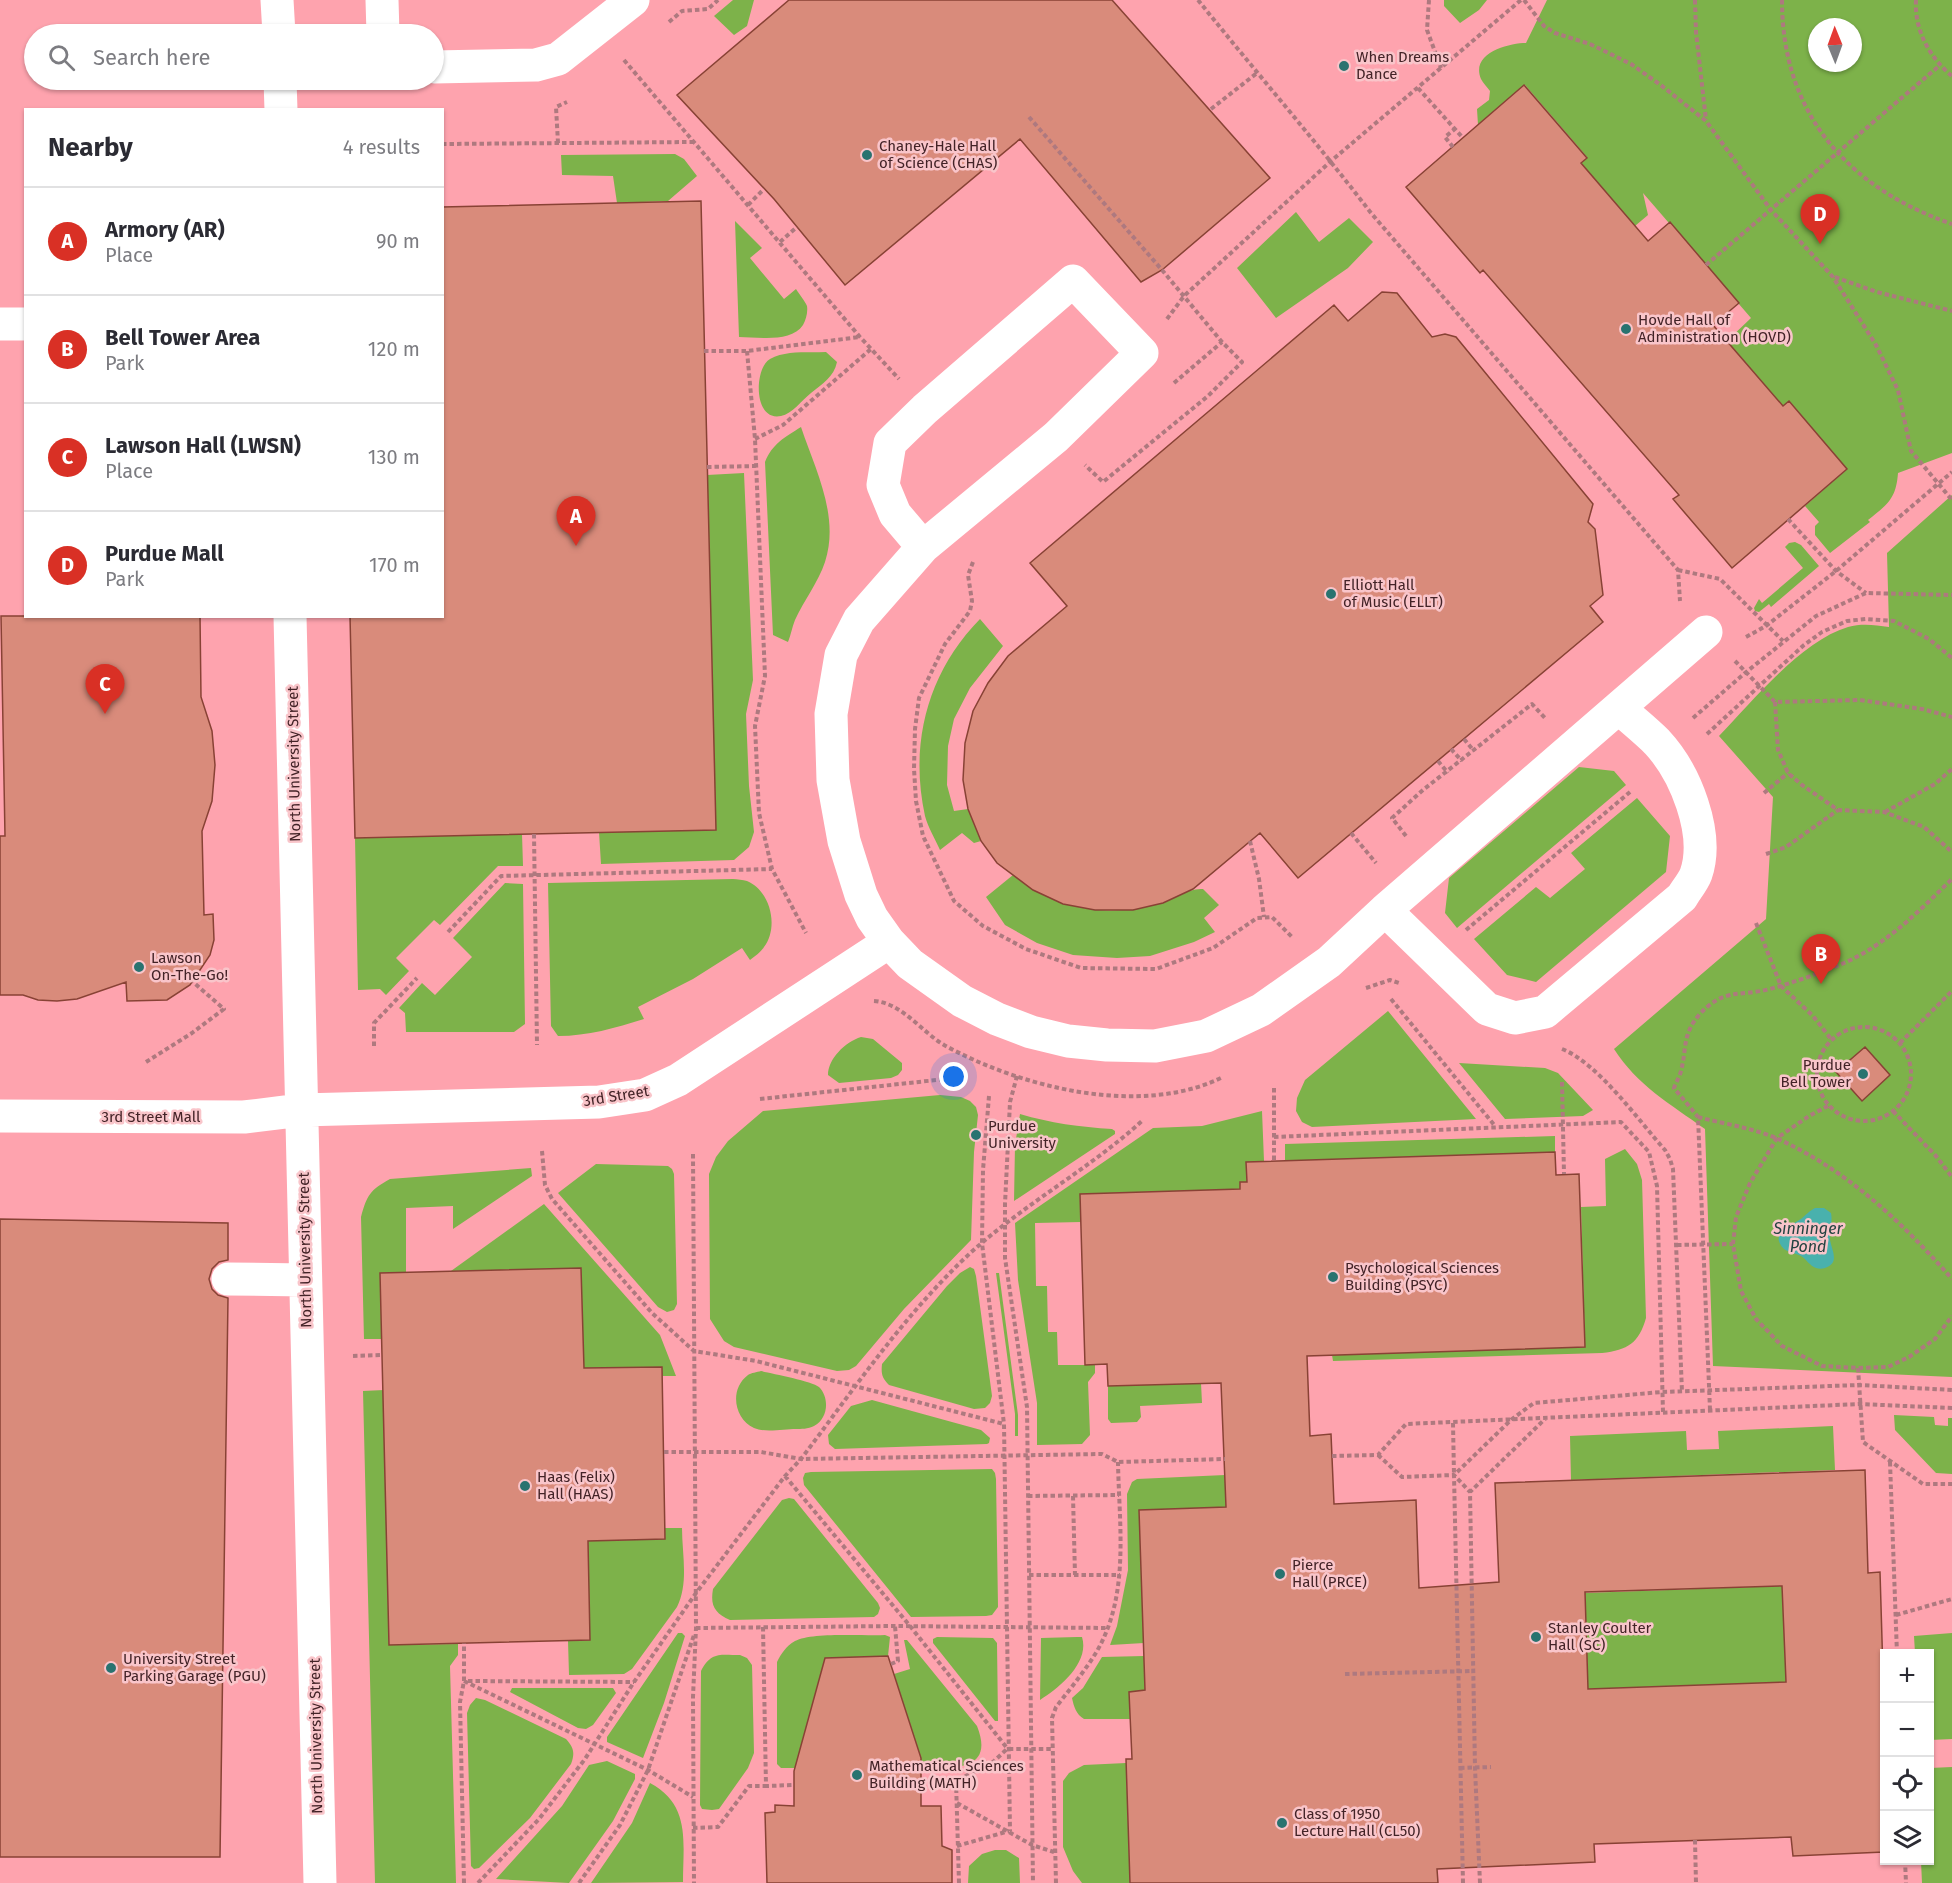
<!DOCTYPE html>
<meta charset="utf-8">
<style>
body{margin:0;font-family:"Fira Sans",sans-serif;background:#f2f2f3;color:#2b2b33}
.controls{position:absolute;right:18px;bottom:18px;display:grid;overflow:hidden;border-radius:0px;box-shadow:0 2px 4px #0004}
.controls button{width:54px;height:54px;display:grid;place-items:center;padding:0;border:0;border-bottom:2px solid #e1e1e2;background:#fff;color:#2b2b33;font:30px sans-serif}
.compass{position:absolute;left:1808px;top:18px;width:54px;height:54px;border-radius:50%;background:#fff;box-shadow:0 2px 4px #0004;rotate:359deg}
.you{position:absolute;left:954px;top:1077px;width:21px;height:21px;margin:-15px;border:4px solid #fff;border-radius:50%;background:#1a73e8;box-shadow:0 0 0 9px #1a73e833}
.badge{display:grid;place-items:center;width:39px;height:39px;border-radius:50%;background:#d93025;color:#fff;font-size:20px;font-weight:700}
.pin{position:absolute;translate:-50% -50px;filter:drop-shadow(0 2px 3px #0008)}
.pin::after{content:'';position:absolute;top:32px;width:21px;height:18px;background:inherit;clip-path:polygon(0 0,100% 0,50% 100%)}
.list{margin:0;padding:0;list-style:none}
h2{display:flex;justify-content:space-between;align-items:center;height:78px;margin:0;padding:0 24px;font-size:26px}
h2 small{font-size:20px;font-weight:400;color:#7c7c81}
.list li{display:grid;grid-template-columns:39px 1fr auto;gap:18px;align-items:center;box-sizing:border-box;height:108px;padding:0 24px;border-top:2px solid #e1e1e2}
.list b{display:block;font-size:22px;white-space:nowrap}
.list p{margin:0;font-size:20px;white-space:nowrap;color:#7c7c81}
.list em{font-size:20px;font-style:normal;color:#7c7c81}
.icon{flex:none;width:33px;height:33px;fill:none;stroke:currentColor;stroke-width:2;stroke-linecap:round;stroke-linejoin:round}
.map{position:relative;flex:none;width:1952px;height:1883px;overflow:hidden}
.search{position:absolute;background:#fff;box-shadow:0 2px 4px #0004;left:24px;top:24px;width:420px;height:66px;display:flex;align-items:center;gap:15px;box-sizing:border-box;padding:0 21px;border-radius:33px;color:#7c7c81;font-size:22px}
.panel{position:absolute;background:#fff;box-shadow:0 2px 4px #0004;left:24px;top:108px;width:420px;height:510px;border-radius:0px}
.map>svg:first-child{display:block}
</style>
<div class="map">
<svg width="1952" height="1883" viewBox="0 0 1952 1883">
<rect width="100%" height="100%" fill="#f6b3ba"/>
<path fill="#fea3ae" fill-rule="evenodd" d="M0 0H1952V1883H0ZM1817 27H1853V63H1817ZM34 34H434V80H34ZM26 110H442V616H26ZM1884 1654H1930V1860H1884Z"/>
<path fill="#7db24a" fill-rule="evenodd" d="M733 0H754L747 26 734 35 714 16Z
M1444 0H1487L1479 10 1460 23 1444 6Z
M1547 0H1952V453L1898 473C1896 499 1888 504 1868 520L1870 522 1830 553 1815 535V526L1819 522 1805 506 1847 469 1789 401 1783 406 1727 341 1751 318 1643 193 1648 215 1635 226 1581 163 1587 157 1525 85 1478 125 1477 109 1489 100 1490 91C1487 87 1483 83 1481 79 1470 53 1509 43 1526 43ZM1817 27H1853V63H1817Z
M675 154 684 159 697 176 668 201 617 203 613 176 562 175 561 155Z
M1296 212 1319 242 1349 218 1373 242 1348 268 1276 318 1237 268Z
M735 221 762 248 750 258 784 299 796 289C799 294 805 301 807 306 808 312 806 320 803 325 791 343 759 337 739 337Z
M826 352 837 362C834 377 822 384 811 393 802 400 792 414 781 416 753 422 754 368 770 359 786 350 808 353 826 352Z
M801 427C815 469 840 516 825 562 818 583 804 600 795 620 792 627 791 635 788 642L773 635 765 462C772 444 785 437 801 427Z
M744 473 753 680 746 714 749 786 754 832 749 847 734 860 601 864 599 832 707 475Z
M1952 495V1377L1713 1366 1705 1129C1670 1104 1637 1085 1614 1049L1766 919 1773 797 1719 736C1753 701 1801 641 1848 627 1862 623 1875 625 1889 627L1887 553Z
M1795 542 1801 545 1819 566 1771 607 1769 604 1759 612 1755 611 1754 608 1759 599 1762 603 1803 568 1785 547 1789 543Z
M980 619 1003 646 970 688 954 719 948 746 947 785 954 811 968 809 981 841 974 843 962 833 940 850C935 839 928 827 925 816 909 743 928 672 980 619Z
M1579 767 1614 771 1626 785 1457 928 1445 913 1449 878Z
M1637 798 1670 836 1666 872 1536 982 1507 975 1474 939 1536 887 1550 898 1585 869 1571 853Z
M522 834 523 866H498L440 925 434 920 396 958 409 971 386 995 380 989 358 990 355 838Z
M1013 875C1059 909 1104 919 1160 903 1175 899 1187 888 1203 889L1219 905 1204 918 1215 932 1194 942 1150 956 1117 958 1073 955 1037 943 1005 925 986 897Z
M733 879C737 879 743 880 747 881 771 891 779 928 764 947 761 952 755 956 750 960L742 948 693 979 638 1007 644 1019C615 1028 588 1036 558 1036L551 1026 548 883Z
M505 883 523 884 525 1024 514 1032H406L405 1013 399 1008 422 983 435 995 472 957 453 938Z
M1388 1011 1476 1119 1312 1127 1302 1122 1296 1111 1297 1098 1305 1080Z
M861 1037 873 1039 902 1063V1070L898 1075 891 1078 839 1083 828 1075C828 1059 845 1042 861 1037Z
M1459 1063 1545 1068 1558 1073 1593 1110 1583 1116 1505 1119Z
M940 1095 961 1097 970 1101 976 1107 978 1115 974 1152 971 1240 904 1309 856 1366 849 1370 837 1371 734 1347 724 1341 710 1319 709 1174 716 1157 728 1141 763 1111Z
M1262 1111 1264 1161 1246 1162 1247 1182 1240 1189 1080 1194 1081 1222 1035 1223 1036 1286H1047L1048 1332H1057L1058 1365H1095V1373L1088 1382 1090 1435 1082 1444 1037 1445V1403L1018 1280 1015 1223 1153 1128 1202 1126Z
M1020 1114C1050 1123 1080 1127 1112 1129L1115 1131V1134L1014 1201 1015 1145Z
M1555 1136V1152L1285 1161V1144Z
M1625 1149 1637 1164 1642 1180 1646 1318C1639 1343 1628 1350 1602 1353L1333 1361 1332 1355 1585 1347 1581 1207 1606 1206 1605 1159Z
M596 1164 668 1166 672 1169 674 1174 677 1304 674 1310 667 1312 658 1307 558 1193Z
M531 1168 532 1176 453 1229V1206L406 1208V1272L380 1273 382 1339H364L361 1217C367 1195 370 1190 390 1179Z
M544 1204 660 1335 676 1376H662L661 1367 589 1368 584 1388 581 1268 451 1271Z
M970 1267 974 1269 976 1276 992 1396 990 1403 985 1408 974 1409 889 1385C882 1378 881 1374 882 1364L947 1286 960 1273Z
M996 1273H999L1018 1415V1436H1015V1414Z
M761 1371C772 1374 812 1381 819 1387 830 1398 828 1419 814 1426 808 1429 801 1429 796 1429 784 1429 765 1433 754 1428 734 1419 729 1389 748 1375 751 1373 757 1372 761 1371Z
M1201 1383 1202 1403 1140 1406 1141 1417 1137 1422 1111 1423 1108 1419V1386Z
M384 1390 390 1645 458 1644V1655L450 1666 456 1883H375L363 1391Z
M872 1400 981 1430 990 1438 989 1443 987 1444 835 1449 829 1444 828 1435 851 1406Z
M1894 1415 1934 1417 1935 1425 1948 1426V1418H1952V1474L1936 1473 1895 1430Z
M1833 1426 1835 1470 1571 1480 1570 1436 1686 1431 1687 1450 1719 1449 1718 1431Z
M992 1469 995 1473 996 1479 998 1607 992 1615 986 1616 911 1617 804 1485 803 1478 805 1473 811 1472Z
M1225 1475 1246 1507 1139 1510 1144 1643 1110 1645 1117 1626 1128 1570 1127 1494 1132 1482 1137 1479Z
M789 1498 794 1499 878 1603 880 1608 878 1614 874 1617 730 1620C715 1613 710 1606 713 1589L782 1500Z
M587 1520 594 1541 665 1539V1528H682C682 1554 689 1583 677 1607L632 1669 624 1674 569 1675 568 1641 590 1640Z
M1782 1586 1786 1682 1588 1689 1585 1593Z
M678 1633H682L685 1636 664 1703 643 1758 607 1742V1737Z
M1952 1633V1739L1930 1740V1654L1915 1653 1914 1636Z
M885 1635 890 1637 888 1656 825 1658 799 1753 802 1768H781L777 1764V1662C781 1654 786 1646 795 1641 812 1632 863 1636 885 1635Z
M937 1637 993 1638 997 1643 998 1721H995L933 1643V1639Z
M1077 1637H1082C1090 1663 1059 1688 1040 1700L1041 1638Z
M904 1640H907L977 1726C997 1776 944 1767 913 1767L919 1752 894 1674 910 1669Z
M740 1655 747 1658 752 1665 754 1753 748 1768 719 1809 712 1810 702 1809 700 1805 701 1671C711 1651 721 1655 740 1655Z
M1144 1656 1145 1690 1129 1692 1130 1719H1084C1076 1714 1074 1707 1072 1698L1083 1688 1102 1657Z
M512 1688H613L616 1693 593 1725 586 1729 578 1728 510 1692Z
M476 1698 485 1700 566 1739C574 1748 575 1753 571 1764L530 1818 479 1868 474 1869 471 1866 467 1713 470 1705Z
M607 1761 635 1774V1779L613 1821 569 1883 496 1879 562 1806 589 1765Z
M1126 1763 1130 1883H1082L1073 1871 1063 1847V1781L1069 1773 1084 1765Z
M1952 1767V1883H1922L1921 1861 1930 1860V1768Z
M650 1783C691 1805 683 1842 683 1882L591 1883 632 1823Z
M995 1850H1006L1019 1858 1020 1883H968L969 1866 982 1854Z"/>
<path fill="#49b1ad" d="M1815 1208H1824L1831 1213C1833 1223 1829 1231 1830 1240 1832 1251 1840 1263 1825 1268 1822 1269 1819 1269 1816 1268 1810 1266 1806 1259 1801 1256 1796 1253 1789 1253 1784 1249 1768 1233 1792 1225 1801 1219 1806 1215 1809 1211 1815 1208Z"/>
<path fill="#d98b7b" stroke="#884235" stroke-width="1.5" fill-rule="evenodd" d="M789 0H1112L1270 178 1162 270 1141 282 1020 139 845 285 774 199 677 95Z
M1524 85 1587 158 1581 163 1648 241 1670 222 1739 303 1713 325 1783 406 1789 401 1847 469 1732 568 1673 499 1679 495 1483 270 1480 273 1406 187Z
M701 201 716 830 355 838 350 616H442V207Z
M1382 292 1397 293 1432 337 1445 334 1456 337 1593 504 1588 522 1595 529 1603 595 1590 606 1603 622 1298 878 1260 833 1193 889 1163 903 1133 910H1095L1063 904 1033 890 997 863 981 841 968 809 963 780 965 743 973 711 988 683 1008 656 1067 606 1030 563 1334 305 1348 321Z
M1 616H200L201 697 212 731 215 765 212 801 202 831 204 915 213 914 214 940 210 955 190 985 167 1000 127 1001 126 982 77 999 57 1001 38 1000 23 995H0V836H5Z
M1865 1047 1890 1075 1862 1101 1836 1072Z
M1555 1152 1556 1175 1579 1174 1585 1347 1307 1356 1310 1436 1331 1434 1334 1504 1416 1500 1419 1588 1499 1582 1495 1483 1865 1470 1868 1573 1880 1572 1884 1707V1852L1793 1856 1791 1837 1594 1844 1595 1862 1437 1869 1438 1883H1130L1126 1759H1132L1129 1692 1145 1690 1139 1510 1226 1507 1221 1383 1108 1386 1107 1364 1085 1365 1080 1194 1240 1189V1182H1247L1246 1162ZM1782 1586 1786 1682 1588 1689 1585 1592Z
M0 1219 228 1223V1260L219 1262 212 1269 209 1279 212 1289 218 1295 228 1298 220 1857H0Z
M581 1268 584 1368 662 1367 665 1539 588 1541 590 1640 389 1645 380 1273Z
M888 1656 921 1758V1806H941L942 1846 952 1850V1883H767L765 1813 775 1812V1805L794 1806V1771L825 1658Z"/>
<g fill="none" stroke-linecap="round" stroke-linejoin="round">
<path stroke="#ae797f" stroke-width="4" stroke-dasharray="4.5 3" stroke-linecap="butt" d="M1198 0C1255 71 1315 140 1371 213L1678 570 1680 601
M1429 0 1427 30 1441 68
M1524 0 1544 26 1555 33 1590 44 1631 64 1662 86 1706 121 1771 210 1833 277 1876 345 1898 390 1911 451 1952 500
M1695 0 1696 32 1706 120
M1782 0C1782 114 1848 188 1952 224
M1916 0C1914 30 1930 58 1952 76
M669 22 682 11 708 9 718 0
M624 60 860 337 899 379
M1418 88 1463 138
M1211 109 1257 73
M1029 117 1162 270 1222 342 1242 362 1208 396 1103 482 1085 465
M558 143 556 107 567 102
M442 144 693 142
M1453 147 1445 137 1456 128
M748 205 764 189
M780 242 797 227
M1706 265 1939 66
M1835 277 1877 292 1952 311
M1167 319 1184 296 1331 161 1521 0
M704 351H747L860 337
M747 351 755 439 765 676 755 726 759 813 772 869 806 933
M1174 383 1222 342
M755 439 783 425 871 349
M707 467 756 466
M1788 519 1836 571 1866 593
M973 562 968 575 972 601 970 611 945 644 919 698 915 729 914 769 916 801 923 836 954 901 983 926 1026 949 1081 968 1156 969 1213 948 1257 918 1272 917 1292 937
M1678 570 1720 579 1783 641
M1746 637 1766 626 1836 571 1952 472
M1735 661 1775 702 1860 700 1922 709 1952 717
M1775 702 1778 750 1788 773 1802 785 1838 810 1884 812 1924 827 1952 852
M1693 718 1745 673 1816 616 1866 593 1952 595
M1707 734 1804 645 1822 632 1847 621 1866 619 1894 621 1929 639 1952 658
M1464 739 1474 751
M1451 749 1462 761
M1438 761 1448 773
M1764 793 1788 773
M1885 812 1935 784 1952 769
M1351 833 1376 863
M534 834 537 1045
M1406 836 1392 818 1423 790 1532 704 1545 718
M1250 841 1259 879 1264 917
M1766 854 1786 847 1838 810
M1756 923 1781 986 1813 1016 1831 1039
M1466 930 1630 792
M448 932 501 876 772 869
M1366 988 1390 980 1399 983
M1391 999 1495 1126
M874 1001C902 1003 922 1032 944 1045 1020 1087 1140 1118 1223 1077
M1817 1074a47 47 0 1 1 94 0a47 47 0 1 1-94 0Z
M1900 1043 1952 991
M374 1046V1023L417 978
M1562 1049C1598 1063 1639 1121 1665 1150L1670 1159 1673 1169 1682 1392
M146 1062 192 1033 224 1009 193 982
M1017 1076 1010 1102 1005 1204V1258L1027 1407 1033 1883
M1562 1082 1564 1174
M1274 1088V1161
M989 1096 983 1170 982 1243 1004 1424 1010 1831
M760 1099 946 1079
M1828 1106 1809 1116 1777 1138 1750 1183 1736 1217 1733 1244 1741 1291 1756 1319 1782 1346 1822 1366 1858 1368 1888 1367 1909 1357 1935 1339 1952 1316
M1893 1111 1936 1156 1952 1177
M1698 1117C1724 1124 1754 1128 1778 1139 1847 1170 1903 1223 1952 1279
M1274 1137 1621 1122 1649 1152 1657 1186 1663 1412
M542 1151 545 1185 552 1199 652 1313 694 1351 756 1361 1004 1424
M693 1154 696 1628 693 1697 694 1883
M1677 1245 1733 1244
M353 1356 382 1355
M1858 1368 1863 1442 1923 1484H1952
M1710 1410 1698 1117 1674 1088C1676 1082 1680 1076 1681 1071 1687 1048 1682 1035 1699 1015 1724 987 1740 997 1770 989 1795 982 1820 973 1844 963 1887 944 1919 911 1952 879
M1453 1423 1454 1475
M664 1452H761L801 1459 1102 1454 1118 1462 1225 1459
M1378 1455 1402 1477 1454 1475 1470 1492
M1332 1456 1378 1455 1406 1424 1859 1404 1952 1408
M1890 1462 1897 1654
M785 1476 910 1626 1007 1748
M1028 1496 1119 1495
M1073 1496 1075 1575
M1029 1575H1120
M1896 1615 1952 1599
M763 1627 766 1786 794 1785
M696 1628 895 1626 1107 1628
M891 1664 898 1661 895 1626
M1345 1674 1473 1671
M464 1681 648 1770 693 1797
M468 1681 634 1682
M1460 1768 1491 1767
M956 1781 959 1883
M921 1782 956 1781 993 1762 1007 1749H1053
M957 1803 1032 1845 1054 1852
M693 1828 718 1827 749 1786H766
M1695 1840 1696 1883
M957 1846 1009 1831
M1905 1860 1906 1883
M464 1883 460 1702 464 1681V1643
M478 1883 539 1819 585 1759 634 1682 696 1593 785 1476 801 1459C854 1389 902 1318 965 1258 1020 1206 1087 1171 1142 1121
M579 1883 620 1825 648 1770 694 1635
M1056 1883 1052 1718 1056 1707C1070 1689 1085 1671 1097 1651 1130 1594 1119 1525 1118 1462
M1463 1883 1454 1475 1512 1419 1534 1403 1662 1392 1859 1385 1952 1390
M1480 1883 1475 1768 1470 1492 1546 1418"/>
<path stroke="#fff" stroke-width="33" d="M277 0 279 34
M382 0 383 34
M434 67 536 65 558 59 633 0
M280 80 281 110
M0 324H26
M923 547 895 514 883 485 890 443 925 409 1073 281 1142 353 1056 437 923 547 859 620 841 655 831 714 833 780 844 841 861 895 872 918 889 942 910 964 962 1001 997 1019 1031 1032 1068 1041 1107 1045 1155 1046 1206 1036 1261 1010 1329 962 1385 910 1706 632
M290 616 320 1883
M1385 910 1487 1009 1515 1018 1545 1012 1682 897C1686 890 1693 882 1696 874 1710 833 1685 772 1657 742 1645 730 1632 720 1619 708
M0 1116 244 1117 301 1110 599 1102 645 1095 678 1080 889 942
M228 1279 305 1280"/>
</g>
<g fill="#297370" stroke="#f9c5ca" stroke-width="2">
<circle cx="1344" cy="66" r="6"/>
<circle cx="867" cy="155" r="6"/>
<circle cx="1626" cy="329" r="6"/>
<circle cx="1331" cy="594" r="6"/>
<circle cx="139" cy="967" r="6"/>
<circle cx="1863" cy="1074" r="6"/>
<circle cx="976" cy="1135" r="6"/>
<circle cx="1333" cy="1277" r="6"/>
<circle cx="525" cy="1486" r="6"/>
<circle cx="1280" cy="1574" r="6"/>
<circle cx="1536" cy="1637" r="6"/>
<circle cx="111" cy="1668" r="6"/>
<circle cx="857" cy="1775" r="6"/>
<circle cx="1282" cy="1823" r="6"/>
</g>
<g text-anchor="middle" stroke-width="5" stroke-linejoin="round" paint-order="stroke">
<g font-size="15" fill="#432327" stroke="#f9c5ca" text-anchor="start">
<text x="1356" y="62">When Dreams<tspan x="1356" dy="17">Dance</tspan></text>
<text x="879" y="151">Chaney-Hale Hall<tspan x="879" dy="17">of Science (CHAS)</tspan></text>
<text x="1638" y="325">Hovde Hall of<tspan x="1638" dy="17">Administration (HOVD)</tspan></text>
<text x="1343" y="590">Elliott Hall<tspan x="1343" dy="17">of Music (ELLT)</tspan></text>
<text x="151" y="963">Lawson<tspan x="151" dy="17">On-The-Go!</tspan></text>
<text x="1851" y="1070" text-anchor="end">Purdue<tspan x="1851" dy="17">Bell Tower</tspan></text>
<text x="988" y="1131">Purdue<tspan x="988" dy="17">University</tspan></text>
<text x="1345" y="1273">Psychological Sciences<tspan x="1345" dy="17">Building (PSYC)</tspan></text>
<text x="537" y="1482">Haas (Felix)<tspan x="537" dy="17">Hall (HAAS)</tspan></text>
<text x="1292" y="1570">Pierce<tspan x="1292" dy="17">Hall (PRCE)</tspan></text>
<text x="1548" y="1633">Stanley Coulter<tspan x="1548" dy="17">Hall (SC)</tspan></text>
<text x="123" y="1664">University Street<tspan x="123" dy="17">Parking Garage (PGU)</tspan></text>
<text x="869" y="1771">Mathematical Sciences<tspan x="869" dy="17">Building (MATH)</tspan></text>
<text x="1294" y="1819">Class of 1950<tspan x="1294" dy="17">Lecture Hall (CL50)</tspan></text>
</g>
<g font-size="15" fill="#432327" stroke="#f9c5ca">
<text transform="translate(294 764) rotate(-91)" y="5">North University Street</text>
<text transform="translate(616 1096) rotate(-9)" y="5">3rd Street</text>
<text x="151" y="1122">3rd Street Mall</text>
<text transform="translate(305 1250) rotate(-91)" y="5">North University Street</text>
<text transform="translate(316 1736) rotate(-91)" y="5">North University Street</text>
</g>
<g font-size="16" font-style="italic" fill="#234341" stroke="#f9c5ca">
<text x="1808" y="1234">Sinninger<tspan x="1808" dy="18">Pond</tspan></text>
</g>
</g>
</svg>
<div class="controls">
<button>+</button>
<button>−</button>
<button><svg class="icon" aria-label="locate" viewBox="0 0 24 24"><circle cx="12" cy="12" r="6"/><path d="M12 2v4M12 18v4M2 12h4M18 12h4"/></svg></button>
<button><svg class="icon" aria-label="layers" viewBox="0 0 24 24"><path d="M12 4l9 5-9 5-9-5zM3 14l9 5 9-5"/></svg></button>
</div>
<svg class="compass" viewBox="-18 -18 36 36"><path d="M0-13l5 13h-10z" fill="#e53935"/><path d="M0 13l5-13h-10z" fill="#7c7c81"/></svg>
<div class="you"></div>
<div class="pin badge" style="left:576px;top:546px">A</div>
<div class="pin badge" style="left:1821px;top:984px">B</div>
<div class="pin badge" style="left:105px;top:714px">C</div>
<div class="pin badge" style="left:1820px;top:244px">D</div>
<div class="search"><svg class="icon" aria-label="search" viewBox="0 0 24 24"><circle cx="10" cy="10" r="6"/><path d="M15 15l6 6"/></svg>Search here</div>
<section class="panel">
<h2>Nearby<small>4 results</small></h2>
<ul class="list">
<li><span class="badge">A</span><div><b>Armory (AR)</b><p>Place</p></div><em>90 m</em></li>
<li><span class="badge">B</span><div><b>Bell Tower Area</b><p>Park</p></div><em>120 m</em></li>
<li><span class="badge">C</span><div><b>Lawson Hall (LWSN)</b><p>Place</p></div><em>130 m</em></li>
<li><span class="badge">D</span><div><b>Purdue Mall</b><p>Park</p></div><em>170 m</em></li>
</ul>
</section>
</div>
